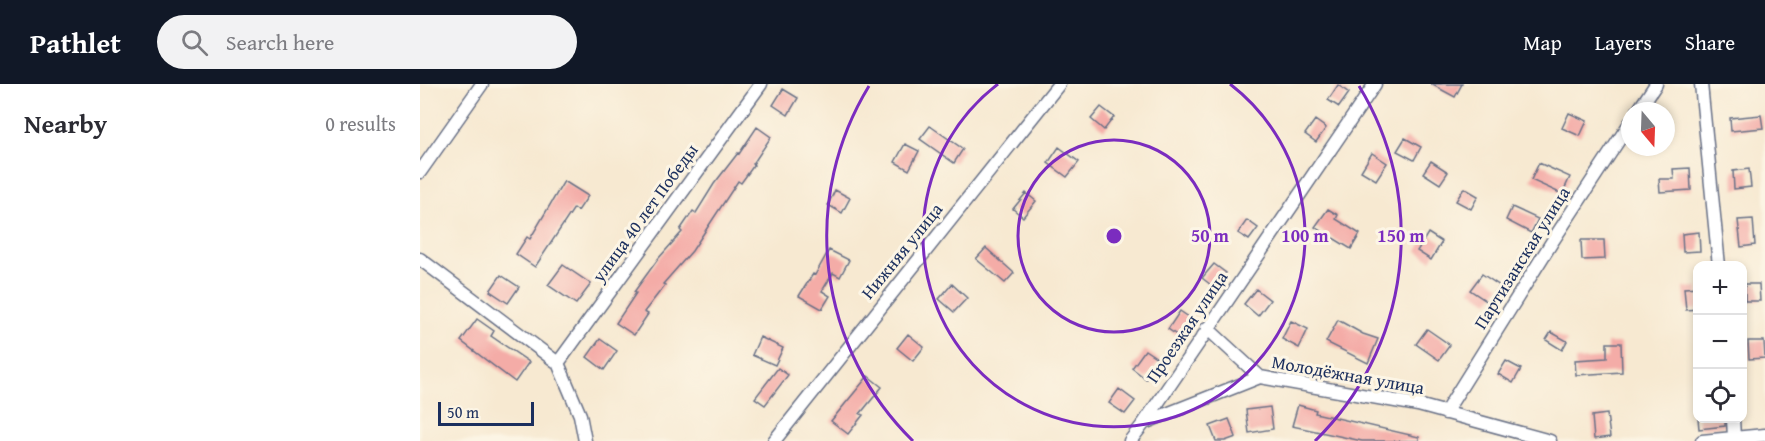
<!DOCTYPE html>
<meta charset="utf-8">
<style>
body{margin:0;font-family:"Gentium Book Plus",serif;background:#f2f2f3;color:#2b2b33}
.controls{position:absolute;right:18px;bottom:18px;display:grid;overflow:hidden;border-radius:12px;box-shadow:0 3px 9px #0003}
.controls button{width:54px;height:54px;display:grid;place-items:center;padding:0;border:0;border-bottom:2px solid #e1e1e2;background:#fff;color:#2b2b33;font:30px sans-serif}
.compass{position:absolute;left:1201px;top:18px;width:54px;height:54px;border-radius:50%;background:#fff;box-shadow:0 3px 9px #0003;rotate:161deg}
.scale{position:absolute;left:18px;bottom:15px;width:96px;box-sizing:border-box;padding-left:6px;border:3px solid #1b2f5e;border-top:0;font-size:16px;line-height:21px;white-space:nowrap;color:#1b2f5e;-webkit-text-stroke:4px #fcf5e5;paint-order:stroke}
.list{margin:0;padding:0;list-style:none}
h2{display:flex;justify-content:space-between;align-items:center;height:78px;margin:0;padding:0 24px;font-size:26px}
h2 small{font-size:20px;font-weight:400;color:#7c7c81}
.icon{flex:none;width:33px;height:33px;fill:none;stroke:currentColor;stroke-width:2;stroke-linecap:round;stroke-linejoin:round}
.map{position:relative;flex:none;width:1345px;height:357px;overflow:hidden}
header{display:flex;align-items:center;gap:36px;box-sizing:border-box;height:84px;padding:0 30px;background:#111827;color:#fff}
header strong{font-size:28px}
nav{display:flex;gap:33px;margin-inline-start:auto;font-size:21px}
.search{width:420px;height:54px;background:#f2f2f3;display:flex;align-items:center;gap:15px;box-sizing:border-box;padding:0 21px;border-radius:33px;color:#7c7c81;font-size:22px}
main{display:flex}
aside{flex:1;background:#fff}
.map>svg:first-child{display:block}
</style>
<header>
<strong>Pathlet</strong>
<div class="search"><svg class="icon" aria-label="search" viewBox="0 0 24 24"><circle cx="10" cy="10" r="6"/><path d="M15 15l6 6"/></svg>Search here</div>
<nav><a>Map</a><a>Layers</a><a>Share</a></nav>
</header>
<main>
<aside>
<h2>Nearby<small>0 results</small></h2>
<ul class="list">
</ul>
</aside>
<div class="map">
<svg width="1345" height="357" viewBox="0 0 1345 357">
<rect width="100%" height="100%" fill="#fcf5e5"/>
<filter id="ink" filterUnits="userSpaceOnUse"><feTurbulence type="fractalNoise" baseFrequency=".0167" numOctaves="2"/><feDisplacementMap in="SourceGraphic" scale="12" xChannelSelector="R" yChannelSelector="G"/><feConvolveMatrix kernelMatrix="1 2 1 2 8 2 1 2 1" color-interpolation-filters="sRGB"/></filter>
<filter id="wash" filterUnits="userSpaceOnUse"><feTurbulence type="fractalNoise" baseFrequency=".008" numOctaves="4" result="noise"/><feDisplacementMap in="SourceGraphic" scale="24" xChannelSelector="R" yChannelSelector="G"/><feGaussianBlur stdDeviation="1.35" result="paint"/><feColorMatrix in="noise" values="0 0 0 0 0 0 0 0 0 0 0 0 0 0 0 0 0 1.4 0 .05"/><feComposite in="paint" operator="in"/></filter>
<g filter="url(#wash)">
<rect width="100%" height="100%" fill="#f7e9d1"/>
<g id="blocks">
<path fill="#f4aca7" d="M1011 0H1042L1035 13Z
M918 1 929 9 919 23 908 16Z
M363 5 378 14 368 31 353 21Z
M681 23 694 33 684 46 671 35Z
M1149 29 1167 37 1160 52 1142 44Z
M1341 31 1343 44 1311 47 1310 34Z
M895 36 906 44 896 58 885 50Z
M510 42 543 65 534 79 500 55Z
M337 43 351 53 333 80 334 81 321 99 318 97 272 167 243 200 245 201 224 228 228 230 214 251 196 239 216 209 214 208 238 175 262 148 260 146 273 127 276 129 294 100 318 69 319 70Z
M985 54 1001 63 994 76 977 67Z
M485 60 499 67 489 86 475 78Z
M639 63 659 78 647 93 628 79Z
M952 69 967 79 956 96 941 87Z
M1011 77 1028 88 1020 100 1003 89Z
M1119 79 1150 93 1142 110 1111 96Z
M1270 84 1271 106 1240 108 1239 95H1254L1253 85Z
M1329 85 1331 103 1314 105 1313 87Z
M144 97 168 112 158 127 154 124 115 183 96 170 107 153 110 155Z
M1044 104 1058 112 1051 125 1036 117Z
M415 106 430 114 422 129 408 121Z
M606 109 616 117 603 133 593 125Z
M1092 123 1118 135 1111 149 1086 136Z
M908 125 918 131 916 135 940 150 931 165 895 143Z
M1333 135 1335 161 1321 163 1318 136Z
M827 136 838 144 829 156 818 149Z
M1279 148 1280 167 1263 168 1262 150Z
M1008 149 1022 158 1011 176 997 167Z
M1161 156H1184L1185 175 1162 176Z
M566 164 594 189 585 199 556 175Z
M409 166 429 176 420 193 413 189 402 207 410 212 402 225 379 212 393 190 395 191Z
M794 180 806 189 795 204 782 194Z
M143 181 171 200 156 220 128 201Z
M1062 190 1080 202 1068 218 1050 206Z
M81 191 99 203 88 219 70 207Z
M532 200 547 214 534 228 519 215Z
M1325 200H1339L1340 217H1325Z
M1278 203V225L1266 226 1264 204Z
M836 205 850 216 838 232 824 220Z
M760 227 773 236 761 254 748 245Z
M57 235 74 247 71 252 109 278 95 298 41 257Z
M918 236 943 250 958 255 948 279 906 258Z
M871 237 888 245 879 264 862 255Z
M1007 245 1030 261 1019 276 996 260Z
M1131 248 1147 257 1142 266 1126 256Z
M488 250 504 263 493 277 477 264Z
M340 253 363 264 355 281 332 271Z
M180 255 197 267 184 286 167 273Z
M1328 257H1344L1345 274 1329 275Z
M1187 259H1201L1202 288 1156 291 1155 276 1187 274Z
M725 266 740 276 726 295 712 284Z
M1086 277 1101 285 1093 299 1078 290Z
M358 284 368 291 345 321 335 314Z
M448 292 462 303 440 330 443 331 428 350 411 337Z
M699 305 715 317 705 330 689 319Z
M878 321 896 326 895 329 999 353V357H942L872 342Z
M850 323 853 345 829 349 826 326Z
M1187 330 1190 353 1174 355 1172 332Z
M1278 334H1305V342L1279 345Z
M809 335 816 353 805 357H796L790 342Z"/>
</g>
</g>
<g filter="url(#ink)">
<use href="#blocks" fill-opacity="0" stroke="#687086" stroke-width="1.5"/>
<g fill="none" stroke-linecap="round" stroke-linejoin="round">
<g stroke="#687086" stroke-width="15">
<path id="minor" d="M1281 0 1299 182
M1218 27 1236 0
M0 88 62 0
M0 175 138 279 160 331 165 357
M787 244 840 293
M138 279 341 0
M1025 329 1132 158 1210 39
M1313 334 1314 354
M724 339 840 293 998 321 1130 357
M354 357 639 0
M710 357 724 339 955 0
M1282 357 1345 351"/>
</g>
<use href="#minor" stroke="#fff" stroke-width="12"/>
</g>
</g>
<g fill="none" stroke="#7b2cbf" stroke-width="3">
<circle cx="694" cy="152" r="96"/>
<path d="M810 0A191 191 0 1 1 578 0"/>
<path d="M493 357A287 287 0 0 1 449 2M939 2A287 287 0 0 1 895 357"/>
</g>
<g text-anchor="middle" stroke-width="6" stroke-linejoin="round" paint-order="stroke">
<g font-size="18" fill="#1b2f5e" stroke="#fcf5e5">
<text transform="translate(225 129) rotate(-54)" y="6">улица 40 лет Победы</text>
<text transform="translate(482 167) rotate(-51)" y="6">Нижняя улица</text>
<text transform="translate(1102 174) rotate(-58)" y="6">Партизанская улица</text>
<text transform="translate(767 243) rotate(-56)" y="6">Проезжая улица</text>
<text transform="translate(928 291) rotate(10)" y="6">Молодёжная улица</text>
</g>
</g>
<circle cx="694" cy="152" r="9" fill="#7b2cbf" stroke="#fcf5e5" stroke-width="3"/>
<g font-size="18" text-anchor="middle" font-weight="bold" fill="#7b2cbf" stroke="#fcf5e5" stroke-width="6" stroke-linejoin="round" paint-order="stroke">
<text x="790" y="158">50 m</text>
<text x="885" y="158">100 m</text>
<text x="981" y="158">150 m</text>
</g>
</svg>
<div class="controls">
<button>+</button>
<button>−</button>
<button><svg class="icon" aria-label="locate" viewBox="0 0 24 24"><circle cx="12" cy="12" r="6"/><path d="M12 2v4M12 18v4M2 12h4M18 12h4"/></svg></button>
</div>
<svg class="compass" viewBox="-18 -18 36 36"><path d="M0-13l5 13h-10z" fill="#e53935"/><path d="M0 13l5-13h-10z" fill="#7c7c81"/></svg>
<div class="scale">50 m</div>
</div>
</main>
